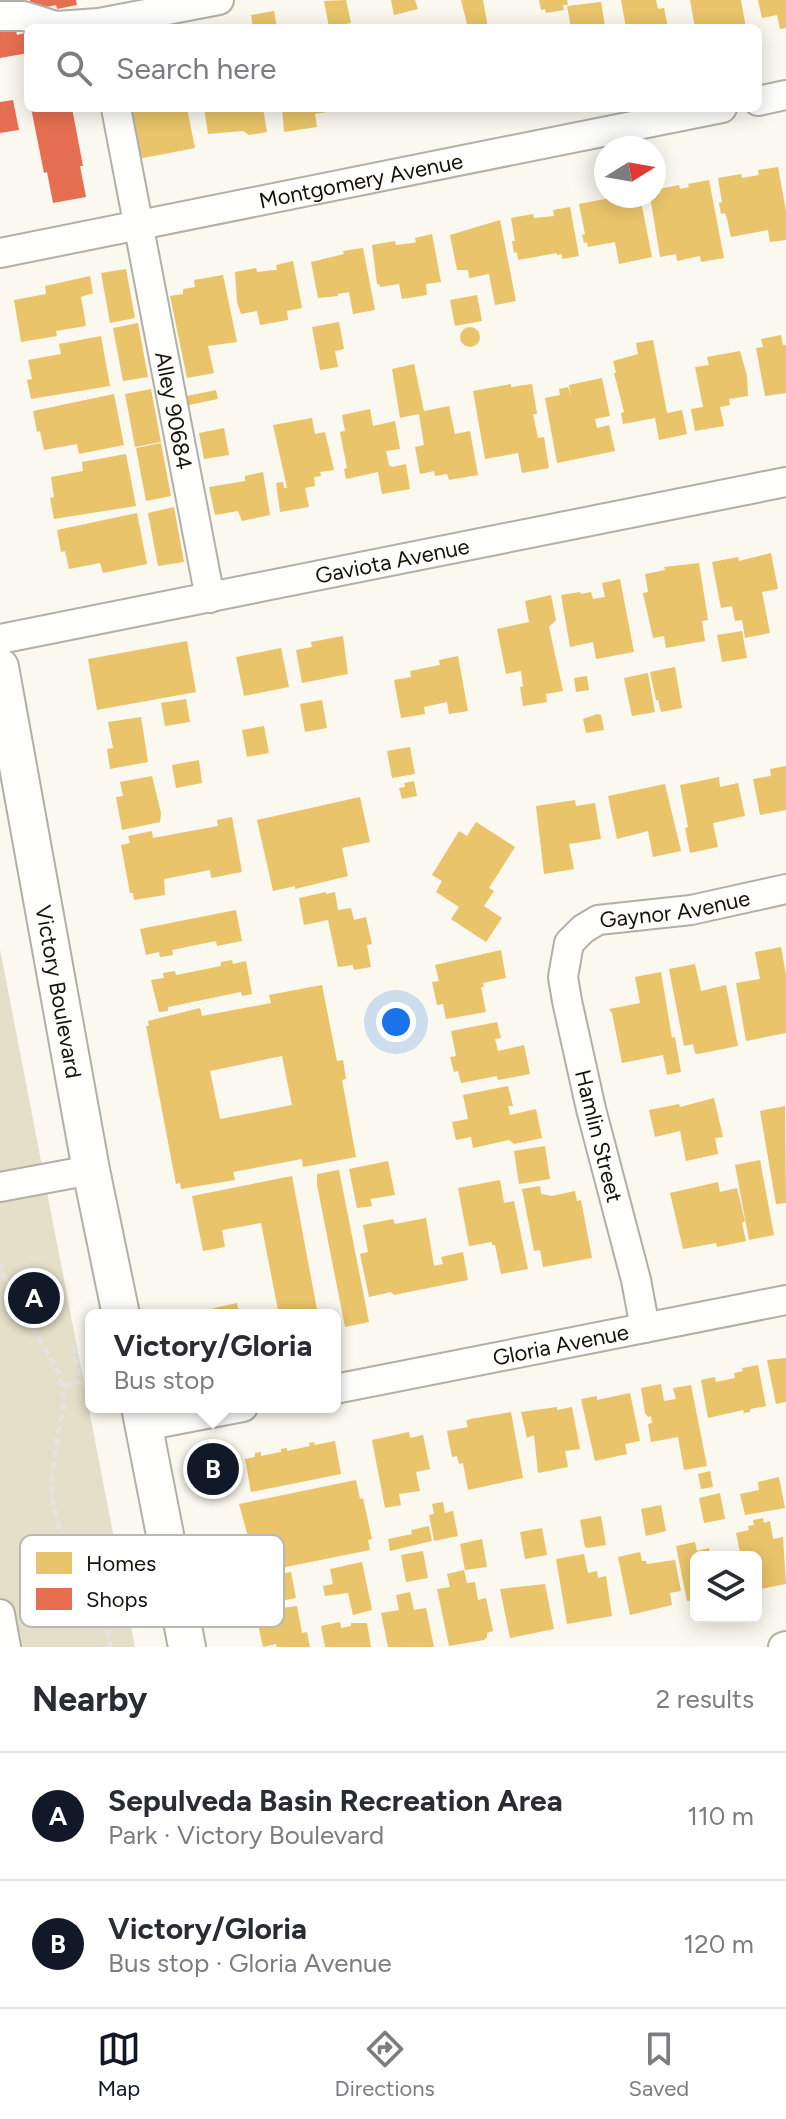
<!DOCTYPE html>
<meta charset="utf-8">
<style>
body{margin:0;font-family:Figtree,sans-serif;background:#f2f2f3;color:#2b2b33}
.controls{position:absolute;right:24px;bottom:24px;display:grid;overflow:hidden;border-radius:12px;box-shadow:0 4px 20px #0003}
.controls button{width:72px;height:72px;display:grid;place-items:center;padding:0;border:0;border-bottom:2px solid #e1e1e2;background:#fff;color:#2b2b33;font:40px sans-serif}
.compass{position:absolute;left:594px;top:136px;width:72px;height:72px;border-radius:50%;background:#fff;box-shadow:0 4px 20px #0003;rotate:79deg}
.you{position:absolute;left:396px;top:1022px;width:28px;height:28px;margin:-20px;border:6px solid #fff;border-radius:50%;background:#1a73e8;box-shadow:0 0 0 12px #1a73e833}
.badge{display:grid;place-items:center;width:52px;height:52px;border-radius:50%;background:#111827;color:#fff;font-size:26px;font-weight:700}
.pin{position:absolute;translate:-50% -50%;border:4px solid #fff;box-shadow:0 2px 8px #0006}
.popup{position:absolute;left:85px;top:1309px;width:256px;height:104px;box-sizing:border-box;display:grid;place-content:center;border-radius:12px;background:#fff;filter:drop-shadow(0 2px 6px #0005);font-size:26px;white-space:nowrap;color:#7c7c81}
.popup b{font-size:30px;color:#2b2b33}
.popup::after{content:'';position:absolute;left:50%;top:100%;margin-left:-16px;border:16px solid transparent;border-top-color:#fff}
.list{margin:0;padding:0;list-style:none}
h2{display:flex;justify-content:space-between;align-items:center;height:104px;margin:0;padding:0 32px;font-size:34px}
h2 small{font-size:26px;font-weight:400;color:#7c7c81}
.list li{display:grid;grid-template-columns:52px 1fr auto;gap:24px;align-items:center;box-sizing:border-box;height:128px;padding:0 32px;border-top:2px solid #e1e1e2}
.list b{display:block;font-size:30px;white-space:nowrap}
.list p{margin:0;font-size:26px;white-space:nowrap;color:#7c7c81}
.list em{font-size:26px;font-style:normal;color:#7c7c81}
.icon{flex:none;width:44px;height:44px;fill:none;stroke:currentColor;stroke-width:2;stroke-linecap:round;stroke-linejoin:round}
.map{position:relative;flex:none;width:786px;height:1647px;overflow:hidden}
.search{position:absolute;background:#fff;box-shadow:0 4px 20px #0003;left:24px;right:24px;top:24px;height:88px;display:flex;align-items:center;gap:20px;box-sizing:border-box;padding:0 28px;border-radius:12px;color:#7c7c81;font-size:30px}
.sheet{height:360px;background:#fff}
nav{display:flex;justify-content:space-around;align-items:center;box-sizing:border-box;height:112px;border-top:2px solid #e1e1e2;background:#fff;font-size:22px;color:#7c7c81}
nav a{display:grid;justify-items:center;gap:4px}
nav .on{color:#111827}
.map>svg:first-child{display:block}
</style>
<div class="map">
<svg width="786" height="1647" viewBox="0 0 786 1647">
<rect width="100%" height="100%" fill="#faf8ef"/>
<path fill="#e3dfc9" d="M0 949 135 1647H0Z"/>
<path fill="#e9c46a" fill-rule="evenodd" d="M346 0 351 23 329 27 324 1Z
M391 0H415L418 9 394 15Z
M461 0H483L488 28H468Z
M539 0H567L568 5H563L564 10 546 13 545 9 541 10Z
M621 0H656L658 9 664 8 668 28H626Z
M690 0H741L746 28H695Z
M758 0H786V28L780 29 777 15 762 18Z
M601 2 605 26 571 28 567 6Z
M274 11 277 28H253L251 15Z
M128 108H187L195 148 138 159Z
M204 108H263L267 132 249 135 243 131 208 134Z
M282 108H340V110L315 114 317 127 284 132Z
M778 167 786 211V240L770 242 768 230 731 237 727 219 725 213 721 214 719 203 722 202 718 178 741 174 742 178 759 175 758 170Z
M709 180 724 258 701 262 700 256 677 261 676 254 660 257 650 196H654V190L679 185 680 189 689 187 688 184Z
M640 196 652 257 619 264 615 242 588 247 587 242 584 243 582 235 585 234 579 204 610 198 611 203 620 201 619 197Z
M570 207 579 256 562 259V254L557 255V253L518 260 517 252 514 253 512 241H515L511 218 533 214 534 218 554 216 553 210Z
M500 220 516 301 495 305 489 274 469 278 468 270H457L450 235Z
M432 234 441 282 426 284 427 295 402 299 399 284 380 287 379 284H377L372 245 395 241 396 245 413 243 416 242 415 238Z
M363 248 375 310 353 314 349 292 338 294V296L318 298 311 262 344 254 343 251Z
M293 261 302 308 287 311 288 320 260 325 257 311 241 314 237 302 235 272 256 268 257 272 274 270H277L276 265Z
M126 269 135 318 110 323 101 273Z
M223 275 237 342 208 346 214 373 187 378 170 296 183 294V289L195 287 194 280Z
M90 276 93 293 81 297 86 326 56 331 57 336 21 342 14 300 46 294 45 286Z
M477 295 482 321 455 326 450 300Z
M339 322 344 349 335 351 338 367 320 370 312 327Z
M138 323 148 377 123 381 113 328Z
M460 337a10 10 0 1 1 20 0a10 10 0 1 1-20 0Z
M781 335 783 345H786V393L765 396 756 348 763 347 761 339Z
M101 336 110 386 31 399 27 380 32 379 28 360 61 354 59 344Z
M653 340 667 413 682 410 687 434 659 440 655 418 623 424 621 413 624 412 614 373H616L613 361 638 354 636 343Z
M740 351 747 376 748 396 729 399 730 405 720 407 724 426 695 431 691 409 703 407 695 367 709 365 707 357Z
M414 364 424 411 449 406 455 434 470 431 478 475 449 480 447 474 435 476 434 471 420 474 415 447 424 445 419 414 400 418 392 369Z
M602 378 610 416 595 419 597 428 609 425 615 451 557 463 545 398 560 395 559 389 568 387 571 396 569 385Z
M511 384V387L532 384 537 414H533L538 438 544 437 549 468 522 473 518 453 485 459 473 391Z
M151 389 161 442 135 447 125 394Z
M216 390 218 399 184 406 182 397Z
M114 394 124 445 79 454 77 444 44 450 40 431 37 432 33 411Z
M370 409 373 426 395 421 400 449 386 451 389 465 392 467 406 464 410 489 382 494 378 472 346 479 344 469 347 468 340 432 345 431 342 415Z
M312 418 315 434 325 432 334 470 320 472 321 476 314 477 315 486 305 488 309 507 280 512 276 483 283 482 284 488H287L273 425Z
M224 428 229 455 204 459 199 433Z
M161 443 171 496 146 501 136 448Z
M126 454 136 506 54 519 50 498 54 497 51 477 83 471 82 462Z
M263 472 270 515 242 521 238 511 215 515 209 487 245 481V476Z
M174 507 184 562 158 566 148 513Z
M137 513 147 564 103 573 100 563 69 569 65 551 61 552 57 530Z
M771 553 778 589 762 592 770 633 745 638 742 620 735 621 732 606 721 608 712 562 738 557 739 561Z
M699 563 708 620 702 621 705 641 666 648 664 636 653 638 643 593 648 592 645 574 665 570 664 567Z
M620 579 634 652 596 659 593 642 570 647 561 595 580 592 581 594 591 592 593 599 605 597 602 583Z
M551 595 556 620 549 627 563 691 546 694 547 702 523 706 520 687 523 686 521 671 506 674 497 629 529 622 525 601Z
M742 631 747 658 722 662 717 635Z
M343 636 348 674 302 683 296 650 312 647 311 642Z
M187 641 196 692 97 710 88 659Z
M281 648 289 687 244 696 236 657Z
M458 656 468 711 449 714 447 702 424 707 425 714 401 718 394 680 411 677 410 671 440 665 439 660Z
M675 667 682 708 661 712 658 700H656L650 672Z
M648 673 655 712 632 716 624 678Z
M587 676 589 690 576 692 574 678Z
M186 699 190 722 165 726 161 703Z
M322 700 327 728 305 732 300 704Z
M597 714 601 715 604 730 586 733 583 719Z
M141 717 148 762 110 769 107 749 113 748 108 722Z
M264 726 269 753 247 757 242 730Z
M410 747 415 774 392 778 387 751Z
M199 760 202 783 176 788 172 765Z
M786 766V810L760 815 753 779 771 776 770 769Z
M152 776 161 813 160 822 122 830 116 797 123 796 120 782Z
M719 777 720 787 738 783 745 816 713 823 718 847 690 853 685 828 688 827 680 785Z
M414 781 417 796 402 799 399 788 405 787 404 783Z
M665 784 681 851 653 857 648 831 617 839 608 796Z
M360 797 370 842 342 848 348 876 295 889V886L273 891 257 820Z
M575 800 576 806 595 803 601 839 569 844 574 869 544 874 536 806Z
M232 817 242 872 211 878 210 870 164 879 165 895 134 900 133 893H130L121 845 130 843 128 836 152 831 153 838 218 826 217 820Z
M476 822 515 847 489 888 494 891 484 906 502 918 486 942 451 919 459 907 436 892 442 881 432 875 459 831 467 836Z
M326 892V894L335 892 338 910 351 908 354 920 366 917 372 944 367 945 371 967 354 970 353 965 338 967 328 920 304 925 299 898Z
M236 910 242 941 217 946 216 941 172 950 173 955 160 957 159 952 146 955 140 929Z
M781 947 786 975V1033L746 1041 736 983 760 979 755 952Z
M501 950 506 978 483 983 484 987H481L486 1012 446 1019 443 1004 437 1005 432 982 439 981 435 965Z
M232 960 233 964 246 961 252 994 242 996 241 992 168 1007V1011L159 1012 151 980 164 978 163 973 175 971 176 975 221 966V962Z
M695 964 701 991 726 985 738 1046 698 1054 695 1053 693 1044 684 1046 669 969Z
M661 972 672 1038 675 1037 681 1072 667 1075 663 1055 622 1063 612 1013 609 1009 640 1003 635 977Z
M322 985 337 1061 343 1060 346 1079 342 1080 356 1157 303 1167 302 1159 233 1172 235 1180 181 1189 180 1183 176 1184 146 1026H149L148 1021 200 1008 202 1016 271 1003 269 995ZM282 1056 292 1105 220 1119 210 1071Z
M497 1022 501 1038 495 1039 498 1051 524 1045 530 1074 498 1080 497 1076 461 1083 458 1071 454 1072 450 1057 456 1056 451 1031Z
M508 1086 513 1106H508L510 1115 536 1109 542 1138 514 1144 509 1140 473 1148 471 1137 456 1140 452 1122 468 1119 463 1095Z
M714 1098 723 1137 715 1138 718 1154 686 1161 680 1131 655 1137 649 1110 679 1104 680 1107Z
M785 1106 786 1203 776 1204 760 1111Z
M545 1146 550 1179 519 1184 514 1151Z
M760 1160 774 1235 749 1240 735 1165Z
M388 1161 395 1195 370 1199 372 1206 357 1208 349 1169Z
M339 1170 369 1322 345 1327 317 1185V1174Z
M292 1176 318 1315H279L261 1223 222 1230 225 1247 203 1251 192 1196Z
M500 1180 504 1203 514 1201 528 1269 501 1274 495 1245H492V1242L469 1246 458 1188Z
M718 1182 720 1192 737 1188 745 1221 742 1223 746 1241 717 1247 716 1243 683 1249 670 1193Z
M540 1186 541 1194 552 1196 575 1191 577 1201 581 1200 592 1258 543 1267 540 1250 534 1251 522 1189Z
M426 1218 434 1266 443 1264 441 1257 463 1252 468 1280 394 1295 391 1292 369 1297 360 1254 368 1252 363 1225 393 1219 395 1224Z
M237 1303 239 1315H215L214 1308Z
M786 1358V1402L776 1404 767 1360Z
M758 1365 766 1406 750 1409V1412L744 1413 743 1410 708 1418 701 1380 715 1377 716 1382 735 1378 734 1373 743 1371 742 1368Z
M661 1384 664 1401 676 1399 673 1388 691 1385 707 1466 684 1470 678 1437 651 1442 648 1424 652 1423 651 1416 648 1417 645 1413 641 1388Z
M630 1393 640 1441 625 1444 627 1454 595 1461 581 1399 597 1396V1400Z
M557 1407V1410L572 1407 580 1449 565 1451 568 1467 538 1473 534 1435 527 1438 521 1412Z
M511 1412 523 1478 468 1490 463 1463 459 1464 457 1456 452 1457 447 1431 468 1427 466 1421 470 1419Z
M409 1432 410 1438 423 1435 430 1469 416 1472 420 1491 399 1494 401 1505 385 1508 372 1440Z
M335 1441 341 1474 251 1492 245 1459 255 1457V1453L261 1452V1456L281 1452V1449L287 1448V1451L310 1446 309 1443 314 1442 315 1445Z
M710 1471 713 1487 701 1489 698 1474Z
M779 1477 785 1508 745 1515 740 1494 759 1490 758 1482Z
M356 1480 360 1499 363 1498 372 1539 368 1540 370 1550 256 1573 254 1564H251L247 1540H249L239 1504Z
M720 1493 725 1519 704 1523 699 1498Z
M443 1502 445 1513 453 1511 458 1536 434 1541 429 1515 434 1514 432 1504Z
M661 1505 666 1531 646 1536 641 1509Z
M601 1516 606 1545 588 1548 585 1547 580 1520Z
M763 1518 764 1523 770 1521 773 1539 783 1537 786 1584 756 1590V1557H741L736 1533 749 1530 748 1526 754 1525 753 1520Z
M429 1526 432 1541 390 1551 388 1539 412 1534 411 1530Z
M542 1528 547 1555 525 1559 520 1532Z
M482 1539 487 1567 465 1570 460 1544Z
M695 1542 697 1551 709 1548 711 1557H696V1600L687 1601 676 1546Z
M423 1551 428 1578 406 1582 401 1555Z
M640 1552 642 1561H646L647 1564 675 1560 681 1591 670 1593 672 1605 630 1615 618 1557Z
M584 1554 588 1573 597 1571 598 1578 606 1576 612 1616 567 1624 556 1559Z
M362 1562 372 1610 353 1615 348 1593 325 1596 323 1586 333 1584 330 1569Z
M464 1570 467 1583 475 1582 478 1600 486 1598 493 1631 487 1633V1637L484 1640 449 1646 437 1589 450 1587 447 1574Z
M291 1572 296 1598 255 1606 250 1580Z
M545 1584 554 1629 510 1638 500 1589Z
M410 1592 414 1610 426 1608 434 1647H388L381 1613 399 1610 396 1595Z
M297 1606 302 1633 307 1632 310 1647H277L276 1644 263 1647 256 1615 261 1614V1611Z
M340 1622 341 1628 351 1626V1623H367L371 1647H325L321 1626Z"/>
<path fill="#e76f51" d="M30 0H76L77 5 57 9 56 5 32 10Z
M15 26 17 35 28 32V53L0 58V29Z
M13 100 19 130 0 133V102Z
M31 108H72L83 166H80L86 197 53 203 47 172 44 173Z"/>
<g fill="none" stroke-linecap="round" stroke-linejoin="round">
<g stroke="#b1afa6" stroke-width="32">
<g id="minor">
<path d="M0 16H24L56 26 99 23 219 0"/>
<path d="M758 101 786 95"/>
<path id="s1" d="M116 108 210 598"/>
<path id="s2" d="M0 253 722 108"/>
<path id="s3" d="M0 639 786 482"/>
<path d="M0 1187 91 1170"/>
<path id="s4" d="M645 1328 636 1280 591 1109 567 1001 563 977 569 943 583 929 598 920 691 910 786 889"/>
<path id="s5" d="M335 1389 786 1300"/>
<path d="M144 1426 243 1407"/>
<path d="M0 1614 6 1647"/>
<path d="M783 1647 786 1646"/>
</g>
</g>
<g stroke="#b1afa6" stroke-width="40">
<g id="major">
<path id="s6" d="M0 667 91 1170 121 1315"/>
<path d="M140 1407 187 1647"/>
</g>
</g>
<path stroke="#e4e3e0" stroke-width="5" stroke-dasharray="8 4" stroke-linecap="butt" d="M0 1262 4 1276 60 1375 64 1399C60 1429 47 1482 54 1510 65 1558 105 1596 110 1647
M63 1386 81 1382 74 1344"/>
<use href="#minor" stroke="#fefefd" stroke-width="28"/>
<use href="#major" stroke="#fefefd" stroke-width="36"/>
</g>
<g text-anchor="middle" stroke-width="8" stroke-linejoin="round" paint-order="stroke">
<g font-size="22" fill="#151209" stroke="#fff">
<text dy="8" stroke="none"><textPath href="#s2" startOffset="368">Montgomery Avenue</textPath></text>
<text dy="8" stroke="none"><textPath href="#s1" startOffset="308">Alley 90684</textPath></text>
<text dy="8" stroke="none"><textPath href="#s3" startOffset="400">Gaviota Avenue</textPath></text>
<text dy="8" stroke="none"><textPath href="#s4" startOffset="510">Gaynor Avenue</textPath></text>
<text dy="8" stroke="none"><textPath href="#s6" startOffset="330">Victory Boulevard</textPath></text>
<text transform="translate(599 1136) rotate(76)" y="8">Hamlin Street</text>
<text dy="8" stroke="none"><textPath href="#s5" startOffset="230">Gloria Avenue</textPath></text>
</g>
</g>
<rect x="20" y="1535" width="264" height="92" rx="12" fill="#fff" stroke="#b9b8b5" stroke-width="2"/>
<rect x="36" y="1552" width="36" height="22" fill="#e9c46a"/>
<rect x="36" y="1588" width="36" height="22" fill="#e76f51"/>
<g font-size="22" fill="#151209">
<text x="86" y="1571">Homes</text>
<text x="86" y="1607">Shops</text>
</g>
</svg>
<div class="controls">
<button><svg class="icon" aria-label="layers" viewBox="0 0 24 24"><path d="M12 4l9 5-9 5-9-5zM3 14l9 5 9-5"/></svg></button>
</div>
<svg class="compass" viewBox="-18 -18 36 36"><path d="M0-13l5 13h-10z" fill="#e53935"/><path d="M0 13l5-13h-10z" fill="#7c7c81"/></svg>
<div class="you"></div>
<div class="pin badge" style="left:34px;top:1298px">A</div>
<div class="pin badge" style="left:213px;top:1469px">B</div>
<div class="popup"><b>Victory/Gloria</b>Bus stop</div>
<div class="search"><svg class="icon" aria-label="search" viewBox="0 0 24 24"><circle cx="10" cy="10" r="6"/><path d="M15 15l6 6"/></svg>Search here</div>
</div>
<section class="sheet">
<h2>Nearby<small>2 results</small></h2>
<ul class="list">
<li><span class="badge">A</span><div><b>Sepulveda Basin Recreation Area</b><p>Park · Victory Boulevard</p></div><em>110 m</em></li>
<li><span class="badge">B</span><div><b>Victory/Gloria</b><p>Bus stop · Gloria Avenue</p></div><em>120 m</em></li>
</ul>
</section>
<nav>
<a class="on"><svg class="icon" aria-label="map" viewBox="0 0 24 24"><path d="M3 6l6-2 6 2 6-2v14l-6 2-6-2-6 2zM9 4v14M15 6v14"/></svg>Map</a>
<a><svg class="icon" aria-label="directions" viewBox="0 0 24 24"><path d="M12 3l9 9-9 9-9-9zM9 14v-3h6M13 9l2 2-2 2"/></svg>Directions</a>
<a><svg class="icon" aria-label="saved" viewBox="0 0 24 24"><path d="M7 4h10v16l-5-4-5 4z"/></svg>Saved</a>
</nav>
